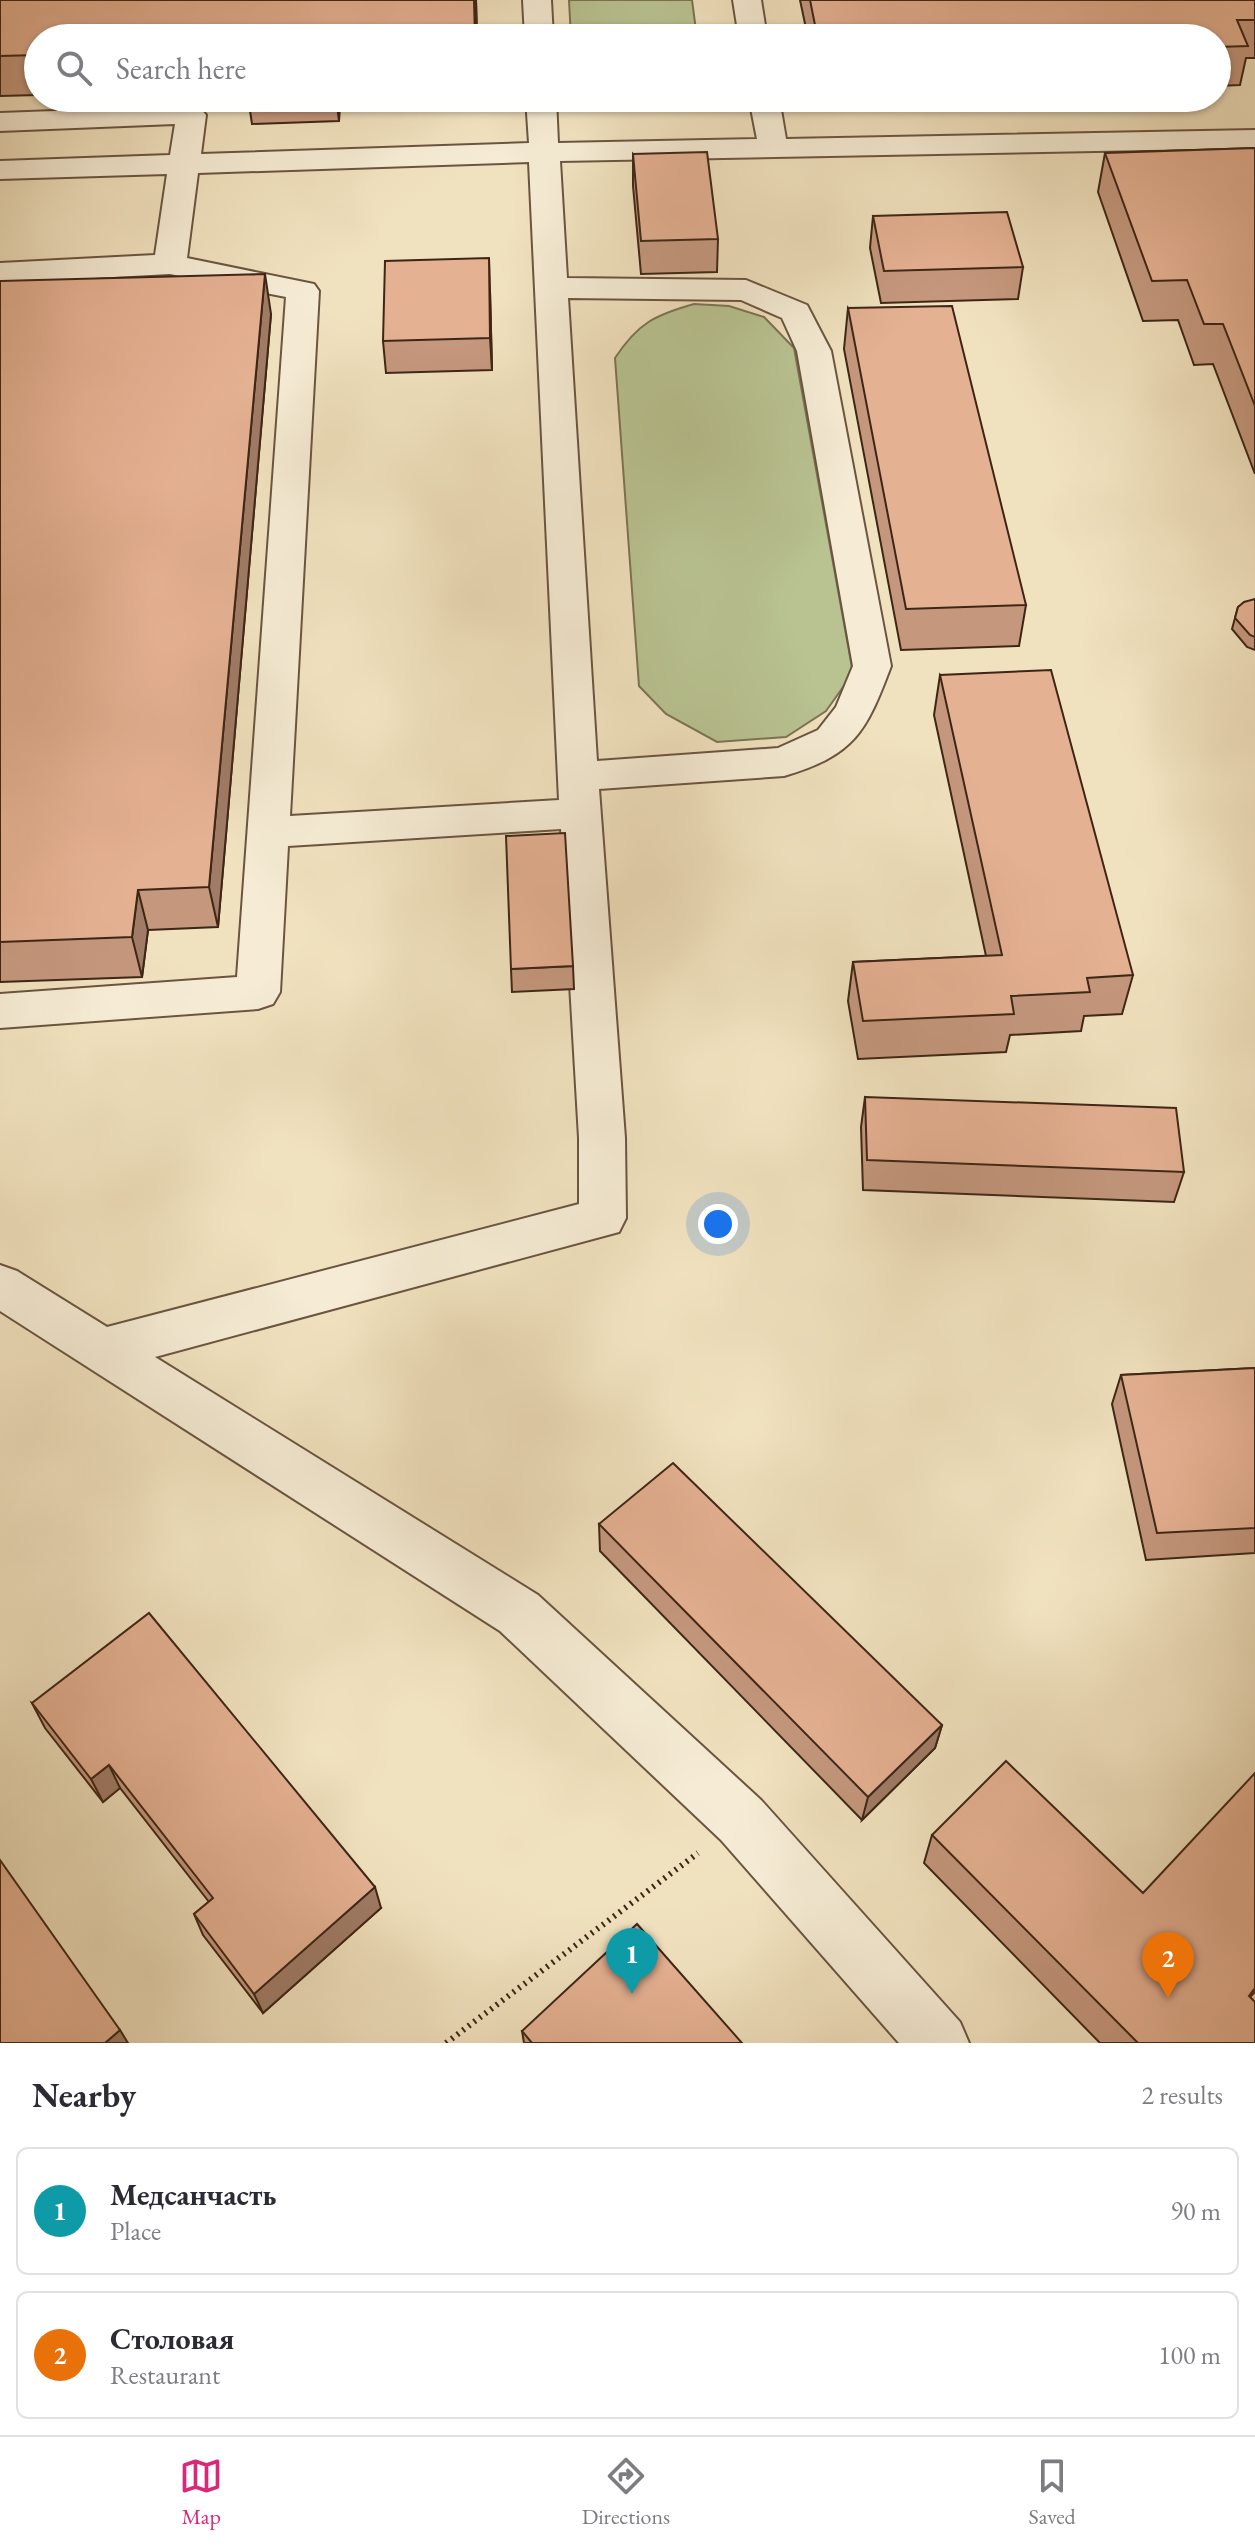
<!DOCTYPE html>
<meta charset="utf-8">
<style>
body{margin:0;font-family:"EB Garamond",serif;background:#f2f2f3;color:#2b2b33}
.you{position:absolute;left:718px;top:1224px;width:28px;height:28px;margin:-20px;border:6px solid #fff;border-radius:50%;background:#1a73e8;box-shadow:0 0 0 12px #1a73e833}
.badge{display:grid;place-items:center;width:52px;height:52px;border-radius:50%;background:#db2777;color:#fff;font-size:26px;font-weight:700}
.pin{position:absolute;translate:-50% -66px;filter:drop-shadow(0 2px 4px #0008)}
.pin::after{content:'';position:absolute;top:42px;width:28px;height:24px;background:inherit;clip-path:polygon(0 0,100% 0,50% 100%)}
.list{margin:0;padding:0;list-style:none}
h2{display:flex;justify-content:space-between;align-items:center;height:104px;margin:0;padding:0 32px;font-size:34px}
h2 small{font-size:26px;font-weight:400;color:#7c7c81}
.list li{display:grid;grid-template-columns:52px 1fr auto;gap:24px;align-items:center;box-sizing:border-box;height:128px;margin:0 16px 16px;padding:0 16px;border:2px solid #e1e1e2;border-radius:12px}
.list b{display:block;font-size:30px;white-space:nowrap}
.list p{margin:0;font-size:26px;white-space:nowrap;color:#7c7c81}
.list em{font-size:26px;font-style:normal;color:#7c7c81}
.icon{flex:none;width:44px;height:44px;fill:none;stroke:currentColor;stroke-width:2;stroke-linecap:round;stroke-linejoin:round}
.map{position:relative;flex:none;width:1255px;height:2043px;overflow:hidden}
.search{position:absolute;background:#fff;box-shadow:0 2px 6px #0004;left:24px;right:24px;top:24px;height:88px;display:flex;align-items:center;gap:20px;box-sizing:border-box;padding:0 28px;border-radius:44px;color:#7c7c81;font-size:30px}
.sheet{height:392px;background:#fff}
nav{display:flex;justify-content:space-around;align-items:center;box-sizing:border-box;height:112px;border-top:2px solid #e1e1e2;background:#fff;font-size:22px;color:#7c7c81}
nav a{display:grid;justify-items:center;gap:4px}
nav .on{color:#db2777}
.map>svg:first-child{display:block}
</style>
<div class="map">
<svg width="1255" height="2043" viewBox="0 0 1255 2043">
<rect width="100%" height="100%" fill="#f1e2bf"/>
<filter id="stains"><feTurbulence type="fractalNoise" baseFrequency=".0025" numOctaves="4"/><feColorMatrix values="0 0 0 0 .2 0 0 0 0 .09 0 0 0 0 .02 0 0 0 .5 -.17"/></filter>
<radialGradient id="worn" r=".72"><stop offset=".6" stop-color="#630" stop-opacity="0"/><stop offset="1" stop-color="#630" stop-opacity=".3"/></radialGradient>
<path fill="#b9c392" stroke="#7c7454" stroke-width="2" d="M569 0H692L697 38H571Z
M694 304 729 306 764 317 794 348 853 673 826 711 786 737 717 742 666 714 639 686 615 358C638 323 655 315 694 304Z"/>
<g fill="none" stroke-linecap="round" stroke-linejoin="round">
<g stroke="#6b5540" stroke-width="4">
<path id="minor" d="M523 0H551L553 38H525Z
M733 0H761L767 38H739Z
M526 98H556L558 143 757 139 749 98H779L786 139 1255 130V148L560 161 567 278 746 280 807 305 831 351 891 666C866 732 855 755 784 776L599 789 625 1138 626 1218 619 1232 155 1357 538 1595 761 1800 960 2022 969 2043H899L721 1840 500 1631 0 1311V1265L17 1271 107 1327 579 1204V1138L561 829 288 846 280 992 273 1004 258 1009 0 1028V994L237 977 286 297 170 274 0 283V263L155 255 167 174 0 179V161L170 155 175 124 0 131V113L191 106 201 109 206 115 201 154 529 143ZM529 162 559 800 290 816 319 291 314 284 187 258 198 173ZM568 298 741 300 782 318 797 351 853 666 836 707 818 730 778 748 597 761Z"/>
</g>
<path stroke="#3e2616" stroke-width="6" stroke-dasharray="2 5" stroke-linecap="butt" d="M446 2043 698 1853"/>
<use href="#minor" fill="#f6ecd5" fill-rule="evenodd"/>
</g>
<path fill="#c5987e" stroke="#3e2616" stroke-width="2" d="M0 0H476L477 38H38V95L0 96Z
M800 0H1255V58H1246L1240 85 1217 86V38H808Z
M248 98H340L339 121 252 124Z
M1255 148V474L1213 364 1194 365 1178 320 1143 321 1098 192 1105 153Z
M633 154 718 239 717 272 641 274 633 186Z
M873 216 1023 267 1018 299 881 303 870 248Z
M0 281 271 314 218 927 148 930 142 977 0 982Z
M490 291 492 370 386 373 383 341Z
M848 308 1026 605 1019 646 901 650 844 349Z
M1255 599V650L1247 647 1232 629 1238 607Z
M940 675 1133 975 1122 1014 1084 1016 1081 1031 1010 1035 1006 1052 858 1059 848 1001 853 962 986 956 934 715Z
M573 966 574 989 512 992 511 969Z
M865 1097 1184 1172 1174 1202 863 1190 861 1127Z
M1255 1368V1553L1146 1560 1112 1404 1121 1375Z
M599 1524 942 1725 935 1748 862 1820 600 1551Z
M32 1703 381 1908 263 2013 203 1935 194 1914 209 1902 120 1788 103 1802 45 1728Z
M932 1835 1143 1893 1255 1992 1250 1997 1255 2043H1100L924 1863Z
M522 2031 742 2043H524Z"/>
<path fill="#a07c67" stroke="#3e2616" stroke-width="2" d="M474 0H476L477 38H475Z
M336 98H340L339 121Z
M489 258 490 291 492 370 490 338Z
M265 274 271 314 218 927 209 887Z
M138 890 148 930 142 977 132 937Z
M942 1725 935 1748 862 1820 868 1797Z
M109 1765 120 1788 103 1802 91 1779Z
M375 1887 381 1908 263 2013 254 1994Z
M120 2030 128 2043H105Z"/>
<path fill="#e5b193" stroke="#3e2616" stroke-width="2" d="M0 0H474L475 38H38V55L0 56Z
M810 0H1255V20H1237L1248 46 1217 47V38H1061L1056 25 816 30Z
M1255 148V406L1223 324H1204L1187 280 1152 281 1105 153Z
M707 152 718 239 641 241 633 154Z
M1007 212 1023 267 884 271 873 216Z
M489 258 490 338 383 341 385 261Z
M265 274 209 887 138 890 132 937 0 942V281Z
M952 306 1026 605 906 609 848 308Z
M1255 599V637L1250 635 1235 618 1238 607 1244 602Z
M1051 670 1133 975 1087 978 1090 992 1011 996 1014 1014 863 1021 853 962 1002 955 940 675Z
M565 833 573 966 511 969 506 836Z
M865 1097 1176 1108 1184 1172 867 1160Z
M1255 1368V1528L1157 1533 1121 1375Z
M673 1463 942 1725 868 1797 599 1524Z
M149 1613 375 1887 254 1994 194 1914 213 1898 109 1765 91 1779 32 1703Z
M1006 1761 1143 1893 1255 1773V1988L1249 1996 1255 2002V2043H1138L932 1835Z
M0 1860 120 2030 105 2043H0Z
M637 1924 742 2043H532L522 2031Z"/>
<rect width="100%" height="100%" filter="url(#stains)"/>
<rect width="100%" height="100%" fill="url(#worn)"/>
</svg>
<div class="you"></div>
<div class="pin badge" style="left:632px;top:1994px;background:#0f9aa8">1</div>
<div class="pin badge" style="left:1168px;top:1998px;background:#e8710a">2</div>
<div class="search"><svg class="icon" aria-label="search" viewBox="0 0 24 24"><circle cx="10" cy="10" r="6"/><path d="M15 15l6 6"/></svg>Search here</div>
</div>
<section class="sheet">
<h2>Nearby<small>2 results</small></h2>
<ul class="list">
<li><span class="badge" style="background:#0f9aa8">1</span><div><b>Медсанчасть</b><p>Place</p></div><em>90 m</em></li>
<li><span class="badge" style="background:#e8710a">2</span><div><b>Столовая</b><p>Restaurant</p></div><em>100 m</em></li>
</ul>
</section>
<nav>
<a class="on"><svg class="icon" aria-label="map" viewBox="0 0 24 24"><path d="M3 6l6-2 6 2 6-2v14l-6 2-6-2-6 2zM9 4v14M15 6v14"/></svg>Map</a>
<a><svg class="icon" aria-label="directions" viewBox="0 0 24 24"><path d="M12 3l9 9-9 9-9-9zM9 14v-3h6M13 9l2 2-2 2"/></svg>Directions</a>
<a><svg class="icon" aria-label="saved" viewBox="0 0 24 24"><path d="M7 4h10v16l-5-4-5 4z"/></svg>Saved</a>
</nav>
